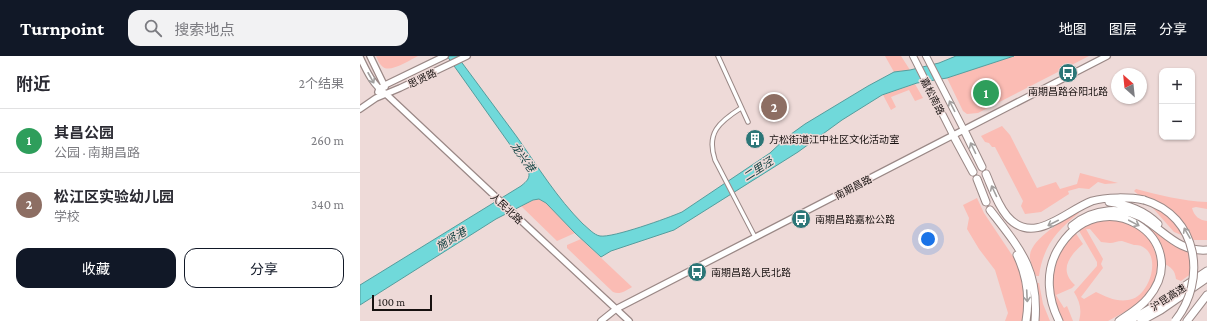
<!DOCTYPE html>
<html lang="zh">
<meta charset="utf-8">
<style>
body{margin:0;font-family:"Crimson Pro","Noto Sans SC",serif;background:#f2f2f3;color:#2b2b33}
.controls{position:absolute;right:12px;top:12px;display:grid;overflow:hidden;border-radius:8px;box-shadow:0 1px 3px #0004}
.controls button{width:36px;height:36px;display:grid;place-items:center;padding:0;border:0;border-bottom:1px solid #e1e1e2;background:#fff;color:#2b2b33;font:20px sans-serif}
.compass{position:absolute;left:751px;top:12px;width:36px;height:36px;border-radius:50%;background:#fff;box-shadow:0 1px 3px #0004;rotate:333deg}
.scale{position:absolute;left:12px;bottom:10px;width:60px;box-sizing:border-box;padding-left:4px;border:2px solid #171110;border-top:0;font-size:11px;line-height:14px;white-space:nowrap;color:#171110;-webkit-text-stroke:3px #eedad8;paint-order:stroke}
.you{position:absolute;left:568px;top:183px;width:14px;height:14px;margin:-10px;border:3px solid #fff;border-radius:50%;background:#1a73e8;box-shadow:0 0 0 6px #1a73e833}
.badge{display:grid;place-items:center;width:26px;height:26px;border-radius:50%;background:#111827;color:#fff;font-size:13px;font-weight:700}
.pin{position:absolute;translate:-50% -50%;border:2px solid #fff;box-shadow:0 1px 4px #0006}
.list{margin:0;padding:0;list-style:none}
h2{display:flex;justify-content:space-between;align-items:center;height:52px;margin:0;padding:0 16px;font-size:17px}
h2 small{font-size:13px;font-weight:400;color:#7c7c81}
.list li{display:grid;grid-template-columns:26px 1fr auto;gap:12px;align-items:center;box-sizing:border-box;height:64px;padding:0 16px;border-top:1px solid #e1e1e2}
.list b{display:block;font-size:15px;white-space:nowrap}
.list p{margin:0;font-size:13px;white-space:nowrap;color:#7c7c81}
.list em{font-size:13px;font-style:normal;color:#7c7c81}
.actions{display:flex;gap:8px;padding:12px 16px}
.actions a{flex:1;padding:9px 0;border:1px solid #111827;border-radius:12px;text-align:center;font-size:14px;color:#111827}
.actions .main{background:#111827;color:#fff}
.icon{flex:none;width:22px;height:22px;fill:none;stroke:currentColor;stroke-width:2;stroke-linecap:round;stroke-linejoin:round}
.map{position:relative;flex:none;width:847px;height:265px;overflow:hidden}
header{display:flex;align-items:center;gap:24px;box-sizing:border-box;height:56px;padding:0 20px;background:#111827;color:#fff}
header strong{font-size:19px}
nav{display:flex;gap:22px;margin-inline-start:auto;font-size:14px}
.search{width:280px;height:36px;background:#f2f2f3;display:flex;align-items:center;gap:10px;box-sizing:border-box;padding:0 14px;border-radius:12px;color:#7c7c81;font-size:15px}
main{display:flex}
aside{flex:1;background:#fff}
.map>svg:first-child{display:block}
</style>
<header>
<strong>Turnpoint</strong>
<div class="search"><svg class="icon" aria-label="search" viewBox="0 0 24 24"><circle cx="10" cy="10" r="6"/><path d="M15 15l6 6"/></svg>搜索地点</div>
<nav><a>地图</a><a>图层</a><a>分享</a></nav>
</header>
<main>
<aside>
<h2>附近<small>2个结果</small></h2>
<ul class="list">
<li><span class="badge" style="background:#2e9e5b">1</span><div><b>其昌公园</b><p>公园 · 南期昌路</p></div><em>260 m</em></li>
<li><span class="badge" style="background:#8d6e63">2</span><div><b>松江区实验幼儿园</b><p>学校</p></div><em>340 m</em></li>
</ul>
<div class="actions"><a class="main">收藏</a><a>分享</a></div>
</aside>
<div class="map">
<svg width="847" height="265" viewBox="0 0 847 265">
<rect width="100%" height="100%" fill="#eedad8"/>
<path fill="#fbbcb4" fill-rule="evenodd" d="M16 0H58C50 4 30 17 23 11 19 8 18 4 16 0Z
M525 0H541L550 14 534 16Z
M654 0H729L618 57 607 58 603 55 587 22Z
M555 28 563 42 555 45 549 34 531 41 536 51 531 54 523 39Z
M642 70 650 79 677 132 696 126 700 133 717 128 720 117 758 127 745 128 738 126 729 133 719 132 708 135 709 138 681 156 665 158 661 150 663 145 635 91H632L629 87 625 86 621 80Z
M776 133C799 139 823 145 847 146V153L836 151 832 152C834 160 839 164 847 165V184H834L814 176 791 150 774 135Z
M617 142 624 157 658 208 662 223 664 250 662 265H645L648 257 635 214 619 193 607 173 609 162 603 149Z
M179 143 186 147 215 177 197 185 161 150 173 144Z
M717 154 719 157C696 175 683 191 679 220H676C674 214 669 205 670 199 672 182 704 165 717 154Z
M763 157 769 158 798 176 813 189 830 194 832 217 821 225 816 223C815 214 811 211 803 207L794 180 788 173Z
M754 162 778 172 791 185 798 204 796 221 791 235 780 247 770 253 748 265H719C722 254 720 246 714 236L737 210V206L718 173 732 166ZM726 173H730L741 186C744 186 747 187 750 187 754 187 757 185 762 185 766 186 770 188 774 189 776 189 780 189 783 191 802 201 789 242 768 244 757 246 746 241 736 236L724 243 721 241 743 212 741 208 743 203Z
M715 176 723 188C710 199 698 214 715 229L712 232 696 239 704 252 707 250 713 265H701L690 232 698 197Z
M221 183 272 231C265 235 260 239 253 236L207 192V189Z
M676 227H679L683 248 690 265H676Z"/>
<path fill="#70d9da" stroke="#559d9d" d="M87 0H97C117 27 137 54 157 81 178 111 197 142 223 168 228 172 234 179 240 180 253 182 308 162 322 156L410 97 427 81 445 68 508 30 534 16 550 14 579 7 596 0H654L587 22 557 27 522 39 482 64 438 96 314 174 251 195 241 201 215 177 186 147 179 143 173 144 136 163 0 249V229L161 130C167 125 171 122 168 114Z"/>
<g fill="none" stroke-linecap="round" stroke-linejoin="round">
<g stroke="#9a8886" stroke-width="5.5">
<path id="minor" d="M358 0 388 66
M381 52C359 66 346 77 355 104L395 181"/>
</g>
<g stroke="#9a8886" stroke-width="8">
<path id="secondary" d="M10 0 25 31
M0 1C7 16 13 29 26 38L169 172 269 265
M18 36 19 33 25 29 85 0
M0 53 16 42 40 32 107 0
M241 265 256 253 747 0"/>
</g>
<g stroke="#9a8886" stroke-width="8">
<path id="primary" d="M553 0 593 79
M566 0 604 74"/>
</g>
<g stroke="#9a8886" stroke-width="9">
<path id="motorway" d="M604 74 622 111
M593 79 613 116
M626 118C632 132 637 148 647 160 673 191 705 155 732 145 746 141 770 141 784 144
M617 123 626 146
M749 146C768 149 784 154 798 168
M630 154C660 193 679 213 675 265
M712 170C733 152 764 149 787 165 807 178 820 196 847 194
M657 199C667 220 670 242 666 265
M699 265C688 243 685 217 697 195 740 119 837 184 788 242 780 252 769 258 759 265
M769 265 798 248 847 215
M781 265 801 254 847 222
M827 265 847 239"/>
</g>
<use href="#minor" stroke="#fff" stroke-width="3.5"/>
<use href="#secondary" stroke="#fff" stroke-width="5.5"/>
<use href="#primary" stroke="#fff" stroke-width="6"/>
<use href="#motorway" stroke="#fff" stroke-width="7"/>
<g stroke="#9a8886" stroke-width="9" stroke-linecap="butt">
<path id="motorway-bridge" d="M784 144C839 160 847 225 815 265"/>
</g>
<use href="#motorway-bridge" stroke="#fff" stroke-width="7"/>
</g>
<defs><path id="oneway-shaft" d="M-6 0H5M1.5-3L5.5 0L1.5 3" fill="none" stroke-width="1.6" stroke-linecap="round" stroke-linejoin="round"/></defs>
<g stroke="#a2a09f">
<use href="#oneway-shaft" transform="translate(11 22) rotate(61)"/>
<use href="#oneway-shaft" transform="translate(592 50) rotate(-117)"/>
<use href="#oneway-shaft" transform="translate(613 92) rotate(-116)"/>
<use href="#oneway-shaft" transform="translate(634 135) rotate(-115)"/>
<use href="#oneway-shaft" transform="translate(693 167) rotate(153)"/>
<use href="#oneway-shaft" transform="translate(774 167) rotate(28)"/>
<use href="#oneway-shaft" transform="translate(827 177) rotate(-120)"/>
<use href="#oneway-shaft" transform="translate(667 240) rotate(87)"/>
</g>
<defs>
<g id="bus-disc" transform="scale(1)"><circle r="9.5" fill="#2c7677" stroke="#eedad8"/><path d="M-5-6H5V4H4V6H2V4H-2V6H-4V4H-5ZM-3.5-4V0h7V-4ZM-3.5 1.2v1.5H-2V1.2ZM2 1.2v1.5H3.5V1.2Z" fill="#fff"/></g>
<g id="building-disc" transform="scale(1)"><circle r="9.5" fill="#2c7677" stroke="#eedad8"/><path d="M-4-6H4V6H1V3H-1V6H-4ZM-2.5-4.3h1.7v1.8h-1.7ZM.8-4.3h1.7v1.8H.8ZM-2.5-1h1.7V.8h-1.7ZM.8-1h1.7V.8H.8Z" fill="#fff"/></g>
</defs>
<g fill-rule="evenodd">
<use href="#bus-disc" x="708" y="17"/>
<use href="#building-disc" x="395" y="83"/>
<use href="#bus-disc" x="441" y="163"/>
<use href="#bus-disc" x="337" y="216"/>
</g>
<g text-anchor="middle" stroke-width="3" stroke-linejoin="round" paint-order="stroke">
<g font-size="10" fill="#171110" stroke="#eedad8">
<text transform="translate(62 22) rotate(-25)" y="4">思贤路</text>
<text transform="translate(573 40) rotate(63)" y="4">嘉松南路</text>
<text transform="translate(493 131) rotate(-27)" y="4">南期昌路</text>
<text transform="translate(147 152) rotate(43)" y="4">人民北路</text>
<text transform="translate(808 241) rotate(-33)" y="4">沪昆高速</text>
</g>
<g font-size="10" fill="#171110" stroke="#eedad8" text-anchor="start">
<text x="708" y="39" text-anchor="middle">南期昌路谷阳北路</text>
<text x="409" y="87">方松街道江中社区文化活动室</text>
<text x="455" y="167">南期昌路嘉松公路</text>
<text x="351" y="220">南期昌路人民北路</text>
</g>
<g font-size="11" font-style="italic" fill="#0b3e3e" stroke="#eedad8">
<text transform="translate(163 101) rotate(55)" y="4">龙兴港</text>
<text transform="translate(398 113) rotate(-33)" y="4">二里泾</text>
<text transform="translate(91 183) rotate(-31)" y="4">施贤港</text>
</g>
</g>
</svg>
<div class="controls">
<button>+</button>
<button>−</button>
</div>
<svg class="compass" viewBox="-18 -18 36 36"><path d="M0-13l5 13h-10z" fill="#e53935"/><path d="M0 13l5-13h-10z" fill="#7c7c81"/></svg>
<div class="scale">100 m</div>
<div class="you"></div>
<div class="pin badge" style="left:626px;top:37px;background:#2e9e5b">1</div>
<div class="pin badge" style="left:414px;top:51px;background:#8d6e63">2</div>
</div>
</main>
